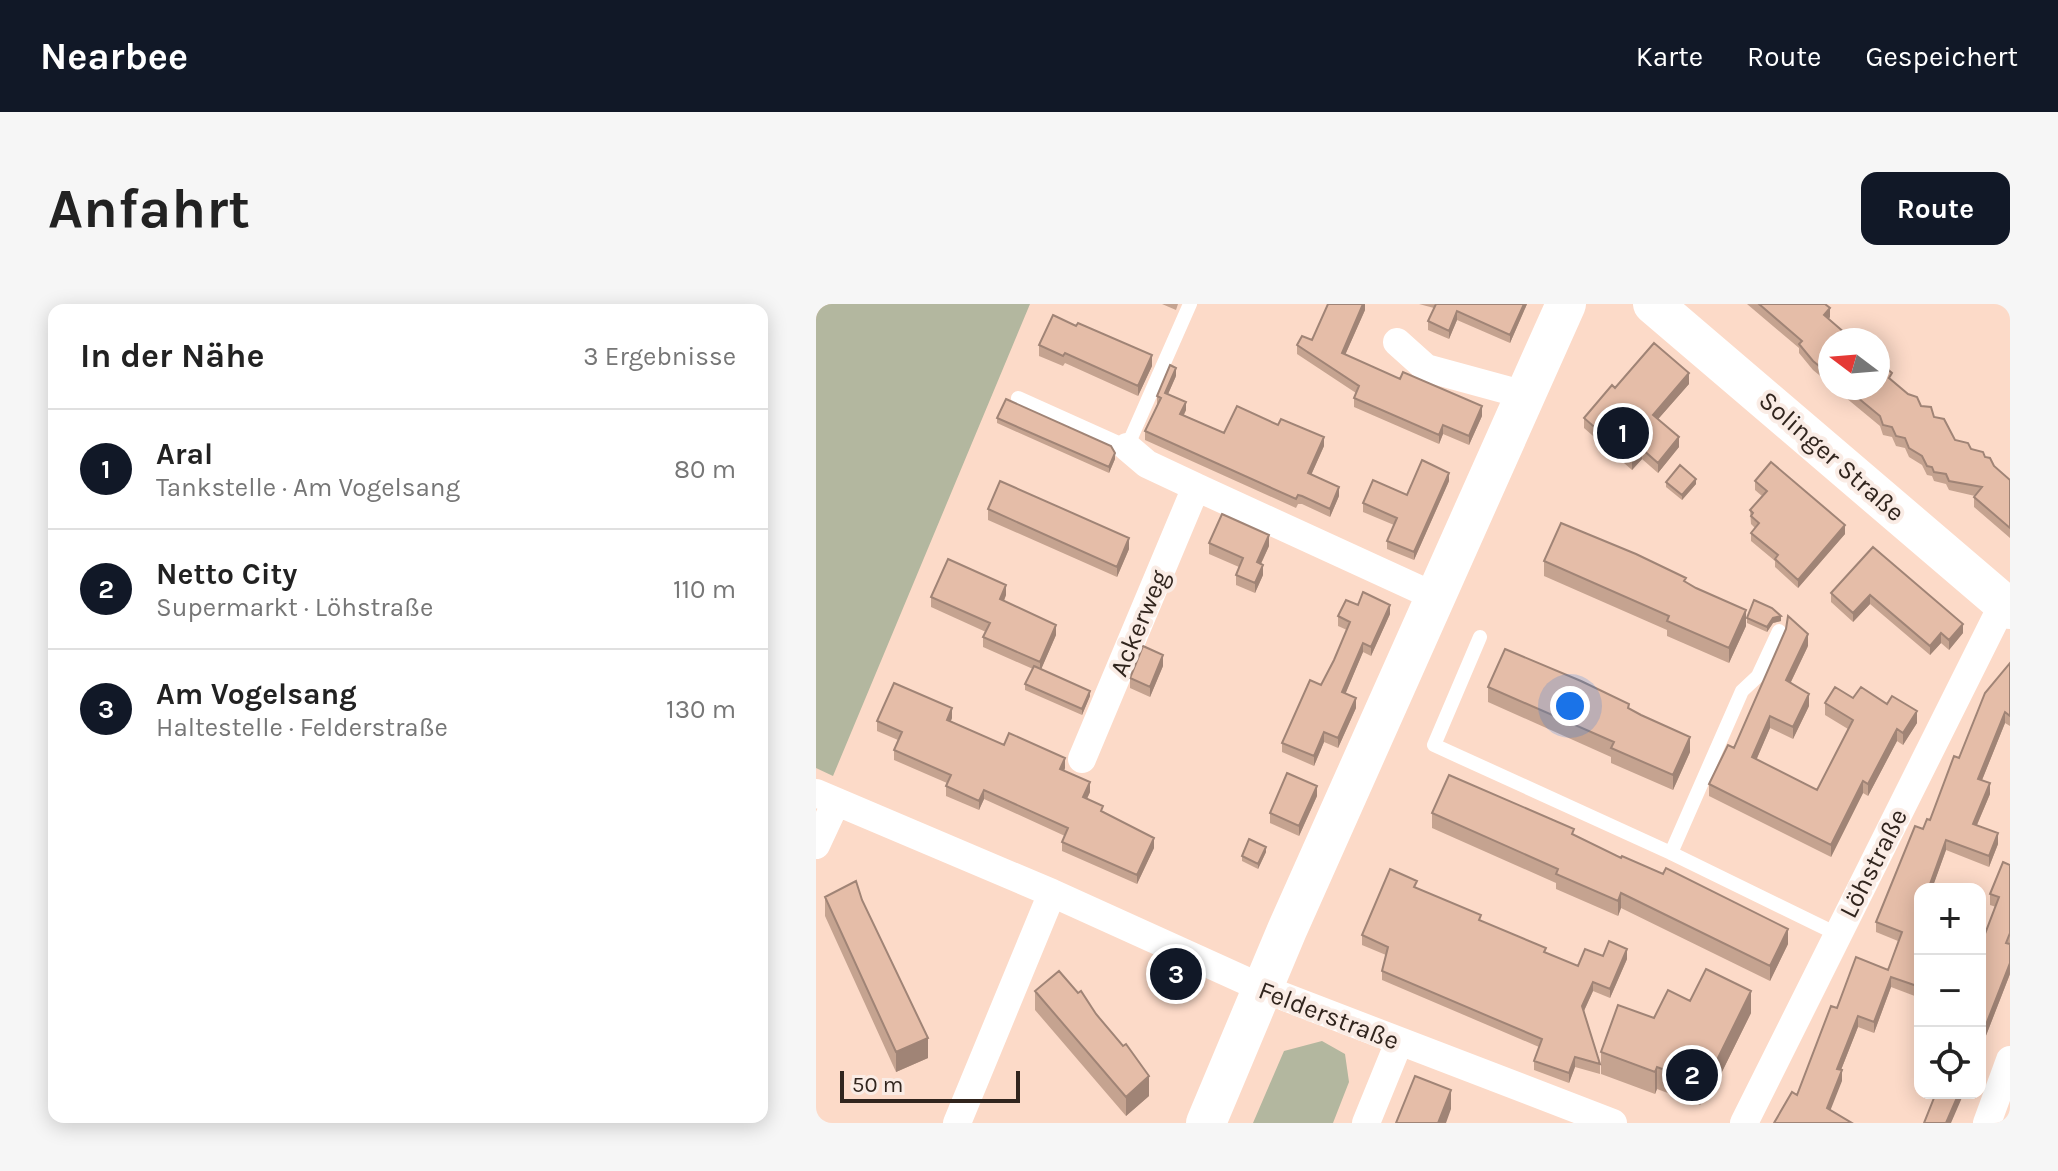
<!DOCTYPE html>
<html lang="de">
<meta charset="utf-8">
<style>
body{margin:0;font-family:Karla,sans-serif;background:#f6f6f6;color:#222}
.controls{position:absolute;right:24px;bottom:24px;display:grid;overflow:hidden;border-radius:16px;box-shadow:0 4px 20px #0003}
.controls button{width:72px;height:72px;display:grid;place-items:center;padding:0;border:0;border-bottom:2px solid #e0e0e0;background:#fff;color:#222;font:40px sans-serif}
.compass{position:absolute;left:1002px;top:24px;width:72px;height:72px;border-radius:50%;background:#fff;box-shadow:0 4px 20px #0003;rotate:286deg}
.scale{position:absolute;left:24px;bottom:20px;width:180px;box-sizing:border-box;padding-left:8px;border:4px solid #31251e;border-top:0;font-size:22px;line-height:28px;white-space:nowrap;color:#31251e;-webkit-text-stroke:6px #faece5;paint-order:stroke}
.you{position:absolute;left:754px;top:402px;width:28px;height:28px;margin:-20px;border:6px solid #fff;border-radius:50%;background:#1a73e8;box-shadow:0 0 0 12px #1a73e833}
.badge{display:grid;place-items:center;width:52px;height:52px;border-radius:50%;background:#111827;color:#fff;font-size:26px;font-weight:700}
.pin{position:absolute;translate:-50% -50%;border:4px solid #fff;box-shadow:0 2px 8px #0006}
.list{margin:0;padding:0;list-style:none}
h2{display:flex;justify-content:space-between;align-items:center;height:104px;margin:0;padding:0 32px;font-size:34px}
h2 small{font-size:26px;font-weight:400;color:#767676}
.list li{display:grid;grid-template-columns:52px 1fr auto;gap:24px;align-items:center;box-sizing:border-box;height:120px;padding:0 32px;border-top:2px solid #e0e0e0}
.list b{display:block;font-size:30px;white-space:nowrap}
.list p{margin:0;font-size:26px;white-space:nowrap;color:#767676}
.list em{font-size:26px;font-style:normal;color:#767676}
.icon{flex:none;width:44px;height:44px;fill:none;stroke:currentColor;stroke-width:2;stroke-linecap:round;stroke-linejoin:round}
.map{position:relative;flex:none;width:1194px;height:819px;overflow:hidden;border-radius:16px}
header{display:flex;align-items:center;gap:48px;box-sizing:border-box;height:112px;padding:0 40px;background:#111827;color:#fff}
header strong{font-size:38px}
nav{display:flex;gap:44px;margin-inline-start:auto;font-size:28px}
.intro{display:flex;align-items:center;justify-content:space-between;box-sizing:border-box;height:192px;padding:0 48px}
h1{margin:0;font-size:56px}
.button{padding:20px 36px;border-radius:16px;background:#111827;color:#fff;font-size:28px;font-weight:700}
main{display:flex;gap:48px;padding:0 48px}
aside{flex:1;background:#fff;border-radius:16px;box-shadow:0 4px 20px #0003}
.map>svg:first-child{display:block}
</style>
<header>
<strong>Nearbee</strong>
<nav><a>Karte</a><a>Route</a><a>Gespeichert</a></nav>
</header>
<div class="intro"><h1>Anfahrt</h1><a class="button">Route</a></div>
<main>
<aside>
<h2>In der Nähe<small>3 Ergebnisse</small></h2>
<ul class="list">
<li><span class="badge">1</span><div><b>Aral</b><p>Tankstelle · Am Vogelsang</p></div><em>80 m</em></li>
<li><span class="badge">2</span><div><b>Netto City</b><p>Supermarkt · Löhstraße</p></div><em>110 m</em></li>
<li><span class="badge">3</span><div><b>Am Vogelsang</b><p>Haltestelle · Felderstraße</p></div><em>130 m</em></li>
</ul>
</aside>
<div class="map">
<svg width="1194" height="819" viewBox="0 0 1194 819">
<rect width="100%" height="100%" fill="#fcdac8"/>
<path fill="#b3b79f" d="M0 0H214L17 472 0 464Z
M506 737 529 750 533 778 517 819H437L468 747Z"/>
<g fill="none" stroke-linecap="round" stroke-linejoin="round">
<path stroke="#fff" stroke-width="14" d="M202 94 311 143 374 0
M664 333 618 441 855 549 1021 630
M855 549 926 387 942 372 963 327"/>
<path stroke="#fff" stroke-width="28" d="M581 38 610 64 709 91
M311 143 331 160 380 183
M266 455 380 183 620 293
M0 489 236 589 448 685 797 819
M0 541 20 498
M141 819 236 589
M550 819 583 738
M928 819 1187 300
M1171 819 1194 756"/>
<path stroke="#fff" stroke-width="40" d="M837 0 1194 305
M390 819 471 626 750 0"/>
</g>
<path fill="#c5a390" d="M346 0H362L360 6Z
M547 0H549V6L529 51 666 112 653 141 627 130 623 140 538 103V94L540 89 481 50V41L496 36Z
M603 0H711L694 39 641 16 633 35 612 26V17L618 4Z
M931 0H1009L1014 13 1012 15 1014 36V80L997 66 983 49V44Z
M223 41 336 62 322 92 249 59 247 62 223 52Z
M360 72 352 90 370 106 368 111 408 129 508 142 495 171 523 192 514 213 486 200H482L480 204 329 136V127L341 101V92Z
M1076 77 1118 113 1139 136 1169 153 1178 162 1194 176V234L1158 203V193L1159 192 1133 186 1130 180 1118 177 1116 172 1111 171 1106 161 1093 153 1089 144 1080 142 1076 133 1067 131 1064 122 1018 84H1062Z
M873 80 842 115 863 143 842 169 826 155 816 166 768 124V114L799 84Z
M181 114 299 155 293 169 181 119Z
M633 177 598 256 571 245V237L578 221 547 208V199L591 191Z
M939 177 1029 230 982 284 959 263V257L935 237V229L939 224 935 220 934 206 946 192 939 186Z
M850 178 880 180 866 196 850 183Z
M172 205 313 245 301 273 172 216Z
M393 239 453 242 445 260 447 271 439 289 420 281V271L423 263 393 250Z
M1057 243 1147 329 1133 346 1125 339 1114 351 1054 300 1037 318 1015 298V289Z
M728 257 870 278 930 322 913 359 851 332V326L728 272Z
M190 291 188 297 240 331 225 365 274 392 266 411 209 386V380L217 365 167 343V333L170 328 115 303V293Z
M542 301 574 310 555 352 547 348 529 390 540 404 522 444 508 438 498 462 466 448V439L505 381 518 356 531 326 522 322V312Z
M931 314 965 317 957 319 951 328 931 319Z
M992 342 975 378 993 402 977 435 954 424 940 456 1001 486 1032 425 1009 411V399L1037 394 1101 419 1087 441 1081 437 1052 492 1047 489 1015 553 893 492V480Z
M1194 359V422L1189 419 1166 476 1174 490 1161 521 1182 540 1173 563 1130 546 1116 584 1104 585V694L1075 683 1058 729 1042 723 1025 766 1026 777 981 791 1021 704 1072 666 1082 637 1060 628V618L1107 525 1114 516 1143 454Z
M347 362 334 393 314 384V374Z
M672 383 813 404 874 448 857 486 795 459V453L672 398Z
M136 414 135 417 188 441 249 464 248 467 274 488 271 495 287 508 338 544 321 580 246 547V538L249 532 168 495 163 506 130 492V482L131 479 78 456V446L82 436 61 427V417Z
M501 492 483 532 454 519V509Z
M616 509 758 531 972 640 954 677 805 604 802 612 740 585V579L616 524Z
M450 548 442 565 426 557V552Z
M1194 561V670L1164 747V643L1180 603 1174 601V590Z
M601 585 730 649 762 662 787 652 811 655 794 694 777 687 768 707 784 760V770L759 763 753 779 718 766V757L723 743 566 676V667L570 651 546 641V631Z
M9 593 46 596 112 754 80 768 9 612Z
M219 687 262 689 333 792 310 812 219 706Z
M874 697 935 709 899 782 894 780 884 801 841 785 839 790 785 770V748L838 714Z
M1104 754V772L1101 771V760Z"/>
<path fill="#a08476" d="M547 0H549V6L526 58V49Z
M708 0H711L694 39V31Z
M1014 4V13L1008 21V11Z
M641 7V16L633 35V27Z
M336 51V62L322 92V82Z
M360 64V72L349 97V89Z
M873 69V80L837 121V111Z
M370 98V106L364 118V110Z
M666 102V112L653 141V132Z
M627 121V130L623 140V131Z
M508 133V142L492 178V169Z
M863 133V143L842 169V159Z
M826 145V155L816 166V156Z
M299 149V155L293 169V163Z
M633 169V177L598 256V248Z
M880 175V180L866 196V191Z
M523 183V192L514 213V205Z
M1029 221V230L982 284V276Z
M453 231V242L441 268V258Z
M313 234V245L301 273V263Z
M447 261V271L439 289V279Z
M190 281V291L184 306V295Z
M1054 291V300L1037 318V309Z
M574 301V310L555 352V343Z
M930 306V322L913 359V344Z
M965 312V317L957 319 951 328V323L957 314Z
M1147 320V329L1133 346V336Z
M240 321V331L224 368V358Z
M1125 329V339L1114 351V342Z
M992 330V342L970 388V376Z
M547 339V348L526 398V388Z
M347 351V362L334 393V383Z
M274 387V392L266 411V405Z
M993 390V402L977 435V423Z
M540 394V404L522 444V434Z
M136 404V414L131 425V416Z
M1101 407V419L1087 441V429Z
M1189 408V419L1162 486V475Z
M954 412V424L936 466V453Z
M1081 425V437L1052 492V480Z
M508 428V438L498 462V452Z
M874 433V448L857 486V471Z
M249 454V464L244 475V465Z
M1047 477V489L1015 553V541Z
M274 478V488L267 503V493Z
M1174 479V490L1157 530V520Z
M501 482V492L483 532V522Z
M168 486V495L163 506V497Z
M1182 529V540L1173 563V552Z
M338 534V544L321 580V571Z
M1130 536V546L1116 585 1113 583Z
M450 543V548L442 565V560Z
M805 589V604L802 612V597Z
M972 625V640L954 677V662Z
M811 645V655L794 694V685Z
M1194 659V670L1164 747V736Z
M1075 673V683L1058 729V718Z
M777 678V687L766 711V702Z
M935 687V709L899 782V760Z
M1042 712V723L1021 776V765Z
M112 734V754L80 768V748Z
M759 753V763L753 779V769Z
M894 758V780L884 801V779Z
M841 763V785L839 790V768Z
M1026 766V777L1011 815V804Z
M333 772V792L310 812V793Z
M635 786V805L630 819H622Z
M1143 789H1148L1135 819H1130Z"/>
<path fill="#e5bda8" stroke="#a08476" stroke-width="2" d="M512 0H547L526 49 584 75 587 68 666 102 653 132 627 121 623 131 538 94 543 82 481 41 486 32 496 36Z
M620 0H708L694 31 641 7 633 27 612 17Z
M943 0H1009L1014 4 1008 11 1037 36H1014V71L997 57 983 40 986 37Z
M237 11 260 22 262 19 336 51 322 82 249 49 247 52 223 41Z
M838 39 873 69 837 111 863 133 842 159 826 145 816 156 768 114 796 81 799 84Z
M1062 57 1076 69 1073 74 1092 90 1101 93 1105 102 1115 103 1118 113 1128 115 1139 136 1152 139 1155 145 1167 148 1169 153 1174 154 1178 162 1194 176V224L1158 193 1166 183 1133 177 1130 170 1118 168 1116 163 1111 162 1106 152 1093 144 1089 134 1080 132 1076 123 1067 121 1064 112 1030 84H1062Z
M354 61 360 64 349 89 370 98 364 110 408 129 421 102 462 121 465 115 508 133 492 169 523 183 514 205 486 192 482 191 480 195 329 127 345 94 341 92Z
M190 95 295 142 299 149 293 163 181 114Z
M606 156 633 169 598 248 571 237 581 214 547 199 557 176 591 191Z
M955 158 1029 221 982 276 959 255 962 251 935 229 943 219 935 212 937 209 934 206 951 187 939 177Z
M864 161 880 175 866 191 850 178Z
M184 177 313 234 301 263 172 205Z
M406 210 453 231 441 258 447 261 439 279 420 271 427 254 393 239Z
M745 219 820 250 870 274 868 277 880 284 930 306 913 344 851 317 853 312 728 257Z
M1057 243 1147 320 1133 336 1125 329 1114 342 1054 291 1037 309 1015 289Z
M132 255 190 281 184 295 240 321 224 358 167 333 174 319 115 293Z
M547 288 574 301 555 343 547 339 526 388 540 394 522 434 508 428 498 452 466 439 494 376 505 381 518 356 534 318 522 312 530 296 542 301Z
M938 296 956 304 965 312 957 314 951 323 931 314Z
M972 312 992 330 970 376 993 390 977 423 954 412 936 453 1001 486 1037 416 1009 399 1019 383 1037 394 1045 383 1071 400 1076 392 1101 407 1087 429 1081 425 1052 480 1047 477 1015 541 893 480 912 441 918 444 970 325Z
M327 342 347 351 334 383 314 374Z
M689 345 765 377 813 400 812 404 825 411 874 433 857 471 795 444 798 438 672 383Z
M1194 359V412L1189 408 1162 475 1174 479 1157 520 1182 529 1173 552 1130 536 1113 583 1119 585H1104V629L1102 634H1104V683L1075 673 1058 718 1042 712 1021 765 1026 766 1011 804 1036 819H958L976 788 981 791 1015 702 1021 704 1040 653 1072 666 1086 628 1060 618 1099 522 1107 525 1111 515 1114 516 1138 452 1143 454 1169 389Z
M218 362 274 387 266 405 209 380Z
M78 379 136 404 131 416 188 441 193 429 249 454 244 465 274 478 267 493 287 502 285 507 338 534 321 571 246 538 252 524 168 486 163 497 130 482 135 471 78 446 86 428 61 417Z
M471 469 501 482 483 522 454 509Z
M633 471 758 525 756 530 805 554 806 552 847 570 850 564 972 625 954 662 805 589 802 597 740 570 742 565 616 509Z
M433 535 450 543 442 560 426 552Z
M1187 558 1194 561V629L1190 639 1194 640V659L1164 736V643L1183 593 1174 590Z
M574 565 601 577 598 583 665 611 663 616 730 644 728 648 762 662 769 645 787 652 793 637 811 645 794 685 777 678 766 702 784 760 759 753 753 769 718 757 726 735 566 667 572 643 546 631Z
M40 577 46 596 112 734 80 748 9 593Z
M890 665 935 687 899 760 894 758 884 779 841 763 839 768 785 748 802 701 838 714 852 686 874 697Z
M243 667 262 689 265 687 280 710 307 742 310 740 333 772 310 793 219 687Z
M599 772 635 786 622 819H580Z
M1120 789H1143L1130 819H1108Z"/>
<g text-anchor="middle" stroke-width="8" stroke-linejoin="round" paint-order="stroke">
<g font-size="26" fill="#31251e" stroke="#faece5">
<text transform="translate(1016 152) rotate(41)" y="9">Solinger Straße</text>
<text transform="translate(323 319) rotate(-67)" y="9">Ackerweg</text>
<text transform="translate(1057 559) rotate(-63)" y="9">Löhstraße</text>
<text transform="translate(513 711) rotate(21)" y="9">Felderstraße</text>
</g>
</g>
</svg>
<div class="controls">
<button>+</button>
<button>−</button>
<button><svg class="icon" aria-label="locate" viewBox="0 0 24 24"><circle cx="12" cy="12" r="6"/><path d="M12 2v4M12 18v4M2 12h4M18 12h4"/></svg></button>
</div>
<svg class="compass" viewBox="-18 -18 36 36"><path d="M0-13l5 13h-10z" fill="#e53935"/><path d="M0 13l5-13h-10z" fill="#767676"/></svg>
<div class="scale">50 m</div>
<div class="you"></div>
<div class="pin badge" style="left:807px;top:129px">1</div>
<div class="pin badge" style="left:876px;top:771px">2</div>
<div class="pin badge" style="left:360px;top:670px">3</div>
</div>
</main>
